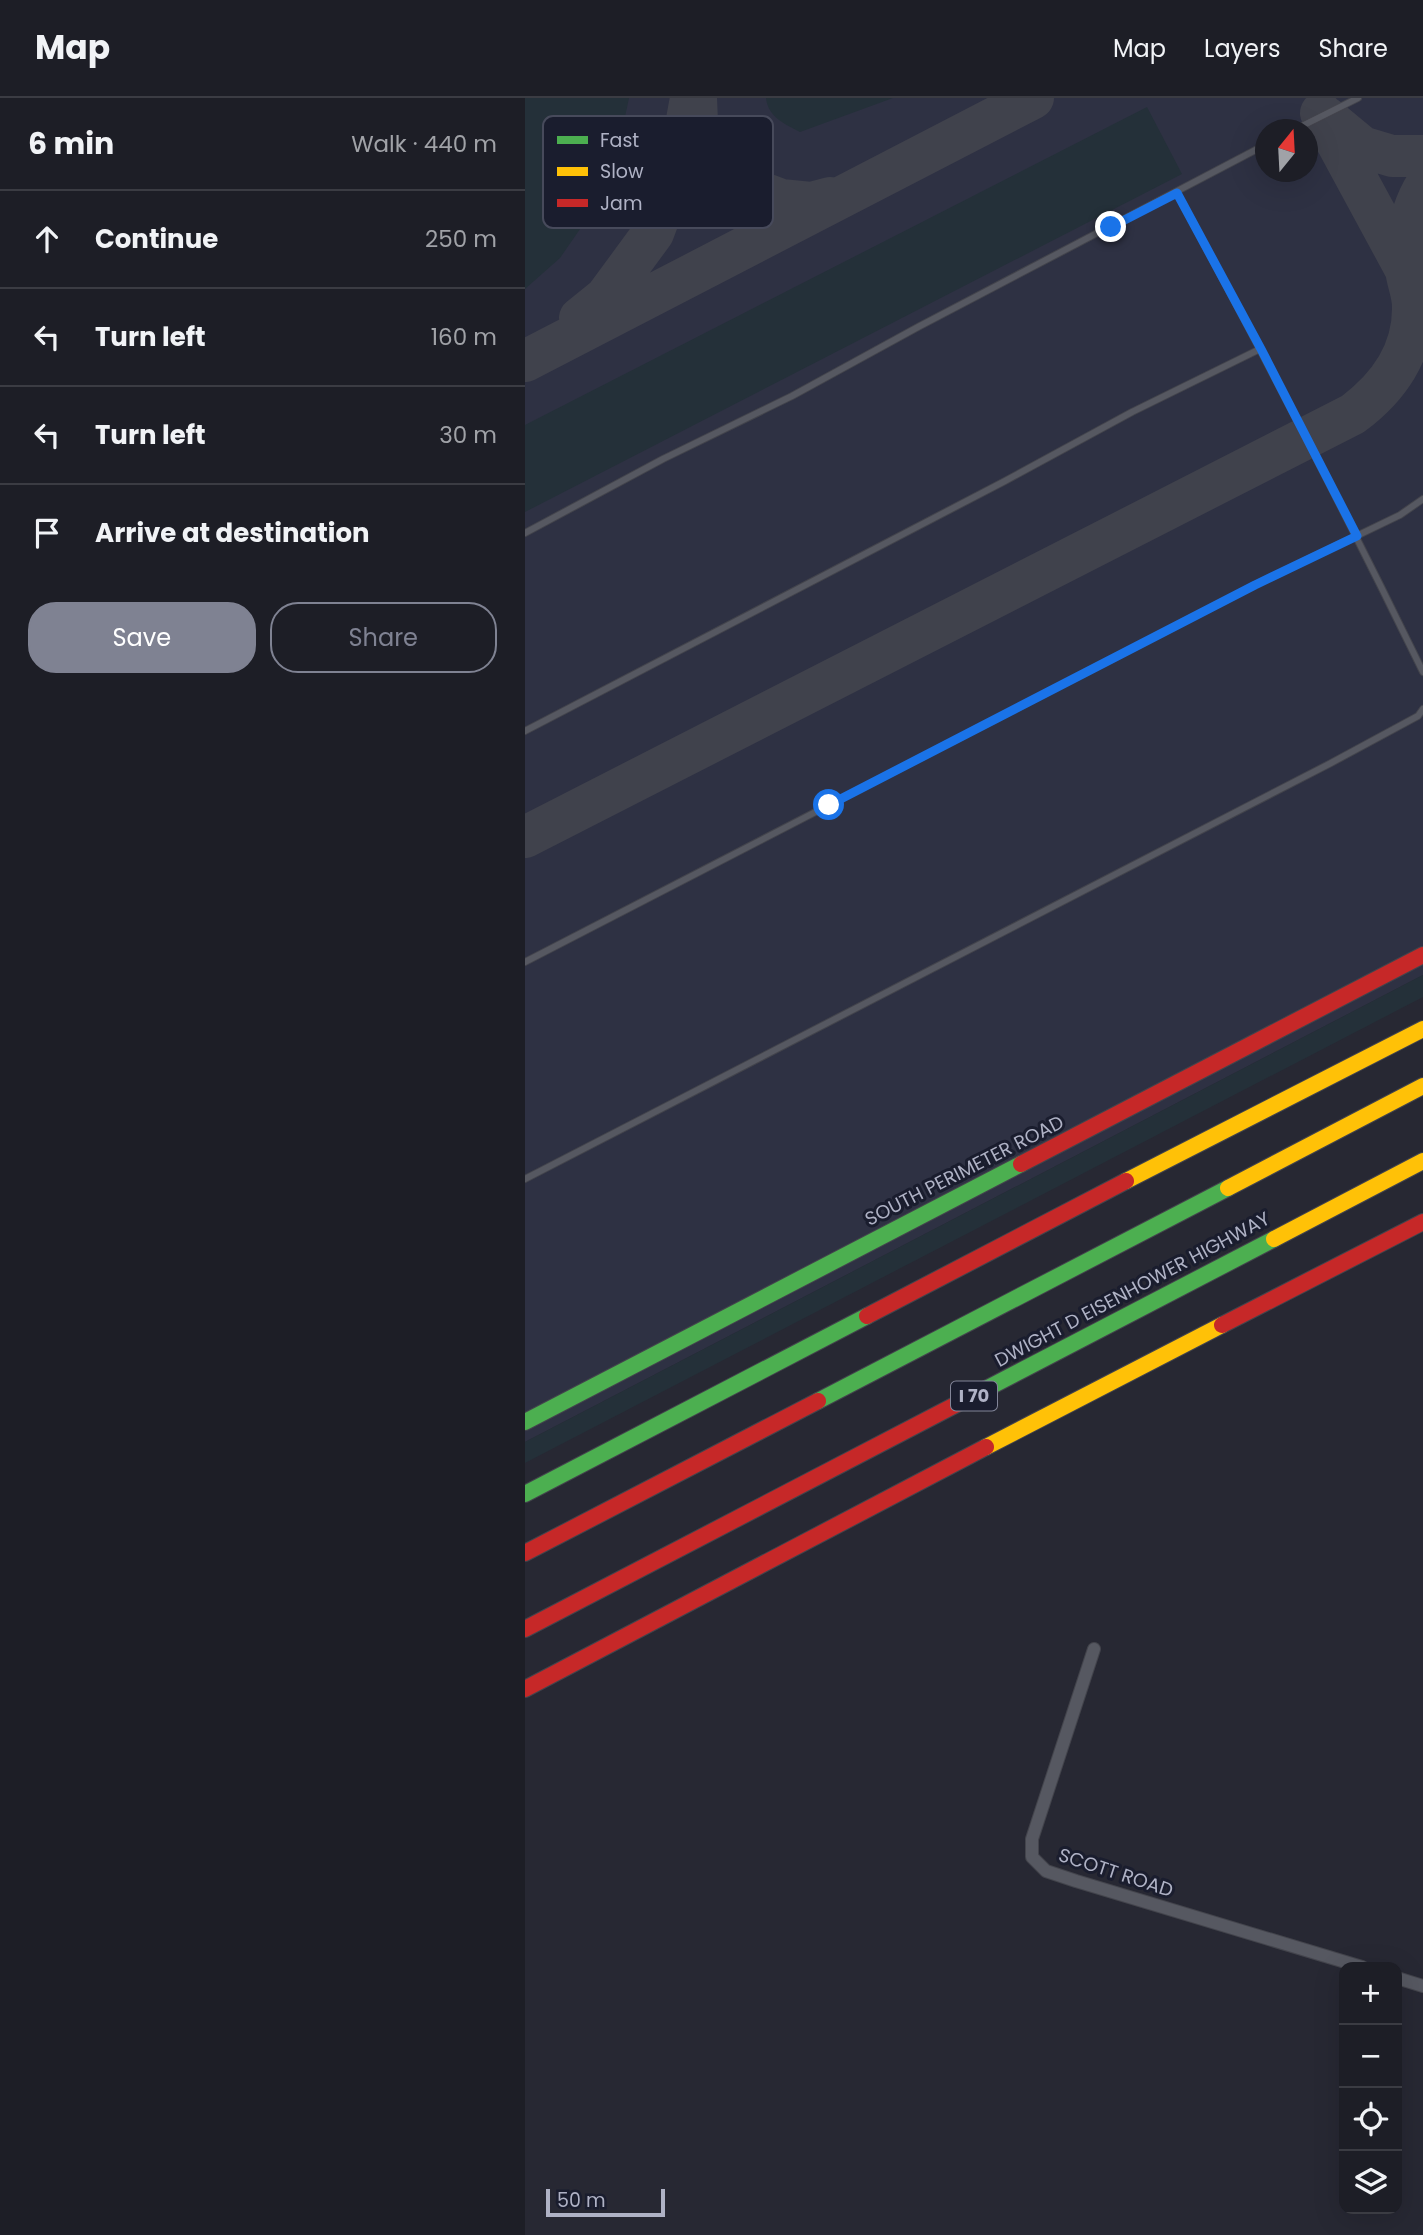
<!DOCTYPE html>
<meta charset="utf-8">
<style>
body{margin:0;font-family:Poppins,sans-serif;background:#25272e;color:#f1f3f6}
.controls{position:absolute;right:21px;bottom:21px;display:grid;overflow:hidden;border-radius:14px;box-shadow:0 7px 28px #0002}
.controls button{width:63px;height:63px;display:grid;place-items:center;padding:0;border:0;border-bottom:2px solid #3b3c43;background:#1d1e26;color:#f1f3f6;font:35px sans-serif}
.compass{position:absolute;left:730px;top:21px;width:63px;height:63px;border-radius:50%;background:#1d1e26;box-shadow:0 7px 28px #0002;rotate:18deg}
.scale{position:absolute;left:21px;bottom:18px;width:119px;box-sizing:border-box;padding-left:7px;border:4px solid #afb2c5;border-top:0;font-size:19px;line-height:24px;white-space:nowrap;color:#afb2c5;-webkit-text-stroke:5px #1a1d2e;paint-order:stroke}
.stop{position:absolute;width:21px;height:21px;margin:-16px;border:5px solid #1a73e8;border-radius:50%;background:#fff}
.stop.end{background:#1a73e8;border-color:#fff;box-shadow:0 2px 7px #0008}
.list{margin:0;padding:0;list-style:none}
h2{display:flex;justify-content:space-between;align-items:center;height:91px;margin:0;padding:0 28px;font-size:30px}
h2 small{font-size:23px;font-weight:400;color:#a0a2a7}
.list li{display:grid;grid-template-columns:46px 1fr auto;gap:21px;align-items:center;box-sizing:border-box;height:98px;padding:0 28px;border-top:2px solid #3b3c43}
.list b{display:block;font-size:26px;white-space:nowrap}
.list em{font-size:23px;font-style:normal;color:#a0a2a7}
.actions{display:flex;gap:14px;padding:21px 28px}
.actions a{flex:1;padding:16px 0;border:2px solid #7f8292;border-radius:28px;text-align:center;font-size:24px;color:#7f8292}
.actions .main{background:#7f8292;color:#fff}
.icon{flex:none;width:38px;height:38px;fill:none;stroke:currentColor;stroke-width:2;stroke-linecap:round;stroke-linejoin:round}
.map{position:relative;flex:none;width:898px;height:2137px;overflow:hidden}
header{display:flex;align-items:center;gap:42px;box-sizing:border-box;height:98px;padding:0 35px;background:#1d1e26;border-bottom:2px solid #3b3c43}
header strong{font-size:33px}
nav{display:flex;gap:38px;margin-inline-start:auto;font-size:24px}
main{display:flex}
aside{flex:1;background:#1d1e26}
.map>svg:first-child{display:block}
</style>
<header>
<strong>Map</strong>
<nav><a>Map</a><a>Layers</a><a>Share</a></nav>
</header>
<main>
<aside>
<h2>6 min<small>Walk · 440 m</small></h2>
<ul class="list">
<li><svg class="icon" aria-label="ahead" viewBox="0 0 24 24"><path d="M12 20V5M6 11l6-6 6 6"/></svg><div><b>Continue</b></div><em>250 m</em></li>
<li><svg class="icon" aria-label="left" viewBox="0 0 24 24"><path d="M17 20v-9H6M10 6l-5 5 5 5"/></svg><div><b>Turn left</b></div><em>160 m</em></li>
<li><svg class="icon" aria-label="left" viewBox="0 0 24 24"><path d="M17 20v-9H6M10 6l-5 5 5 5"/></svg><div><b>Turn left</b></div><em>30 m</em></li>
<li><svg class="icon" aria-label="arrive" viewBox="0 0 24 24"><path d="M6 21V4h12l-3 4 3 4H6"/></svg><div><b>Arrive at destination</b></div></li>
</ul>
<div class="actions"><a class="main">Save</a><a>Share</a></div>
</aside>
<div class="map">
<svg width="898" height="2137" viewBox="0 0 898 2137">
<rect width="100%" height="100%" fill="#272833"/>
<path fill="#2e3143" fill-rule="evenodd" d="M0 0H898V877L0 1344ZM740 32H782V74H740Z"/>
<path fill="#243039" d="M0 0H104L91 61 71 108 35 160 0 191Z
M241 0H368L275 34C260 26 243 19 241 0Z
M622 9 657 76 0 414V327Z
M898 877V899L0 1365V1344Z"/>
<g fill="none" stroke-linecap="round" stroke-linejoin="round">
<path stroke="#40424c" stroke-width="42" d="M171 0 172 24 191 61 219 88 256 102 286 105 305 100
M796 15 881 172
M802 20 837 49 867 58H898
M55 220 81 199 128 135 154 66 166 0
M0 263 508 0
M0 739 828 316C863 290 889 254 888 208 888 195 882 183 881 171 880 144 885 116 898 92"/>
<g stroke="#43444c" stroke-width="8">
<path id="lane" d="M769 32 833 0
M652 95C737 253 819 412 898 574
M0 435 138 361 267 298 393 229 740 47
M0 633 480 383 607 314 735 251
M0 864 730 487 875 417 898 401
M0 1081 806 665 893 618 898 611"/>
</g>
<g stroke="#43444c" stroke-width="14">
<path id="street" d="M569 1551 507 1741V1759L521 1773 551 1783 837 1869
M872 1880 898 1888"/>
</g>
<g stroke="#43444c" stroke-width="18">
<path id="fast" d="M457 1293 749 1141
M293 1303 703 1090
M0 1324 496 1066
M0 1396 342 1218"/>
</g>
<g stroke="#43444c" stroke-width="18">
<path id="slow" d="M601 1083 898 931
M703 1090 898 988
M749 1141 898 1063
M461 1349 697 1227"/>
</g>
<g stroke="#43444c" stroke-width="18">
<path id="jam" d="M496 1066 898 857
M342 1218 601 1083
M697 1227 898 1124
M0 1455 293 1303
M0 1531 457 1293
M0 1591 461 1349"/>
</g>
<use href="#lane" stroke="#565861" stroke-width="6"/>
<use href="#street" stroke="#565861" stroke-width="12"/>
<use href="#fast" stroke="#4caf50" stroke-width="16"/>
<use href="#slow" stroke="#ffc107" stroke-width="16"/>
<use href="#jam" stroke="#c62828" stroke-width="16"/>
</g>
<g fill="none" stroke-linecap="round" stroke-linejoin="round">
<path stroke="#1a73e8" stroke-width="9" d="M304 707 730 487 832 438 736 251 652 95 586 129"/>
</g>
<g text-anchor="middle" stroke-width="6" stroke-linejoin="round" paint-order="stroke">
<rect fill="#1a1d2e" stroke="#828598" stroke-width="2" x="426" y="1283.5" width="46" height="29" rx="5"/>
<g font-size="18" font-weight="bold" fill="#afb2c5">
<text x="449" y="1304">I 70</text>
</g>
<g font-size="19" fill="#afb2c5" stroke="#1a1d2e">
<text transform="translate(439 1072) rotate(-27)" y="7">SOUTH PERIMETER ROAD</text>
<text transform="translate(607 1191) rotate(-28)" y="7">DWIGHT D EISENHOWER HIGHWAY</text>
<text transform="translate(591 1774) rotate(18)" y="7">SCOTT ROAD</text>
</g>
</g>
<rect x="18" y="18" width="230" height="112" rx="10" fill="#1a1d2e" stroke="#474a5b" stroke-width="2"/>
<rect x="32" y="38" width="31" height="8" fill="#4caf50"/>
<rect x="32" y="69" width="31" height="9" fill="#ffc107"/>
<rect x="32" y="101" width="31" height="8" fill="#c62828"/>
<g font-size="19" fill="#afb2c5">
<text x="75" y="49">Fast</text>
<text x="75" y="80">Slow</text>
<text x="75" y="112">Jam</text>
</g>
</svg>
<div class="controls">
<button>+</button>
<button>−</button>
<button><svg class="icon" aria-label="locate" viewBox="0 0 24 24"><circle cx="12" cy="12" r="6"/><path d="M12 2v4M12 18v4M2 12h4M18 12h4"/></svg></button>
<button><svg class="icon" aria-label="layers" viewBox="0 0 24 24"><path d="M12 4l9 5-9 5-9-5zM3 14l9 5 9-5"/></svg></button>
</div>
<svg class="compass" viewBox="-18 -18 36 36"><path d="M0-13l5 13h-10z" fill="#e53935"/><path d="M0 13l5-13h-10z" fill="#a0a2a7"/></svg>
<div class="scale">50 m</div>
<div class="stop" style="left:304px;top:707px"></div>
<div class="stop end" style="left:586px;top:129px"></div>
</div>
</main>
